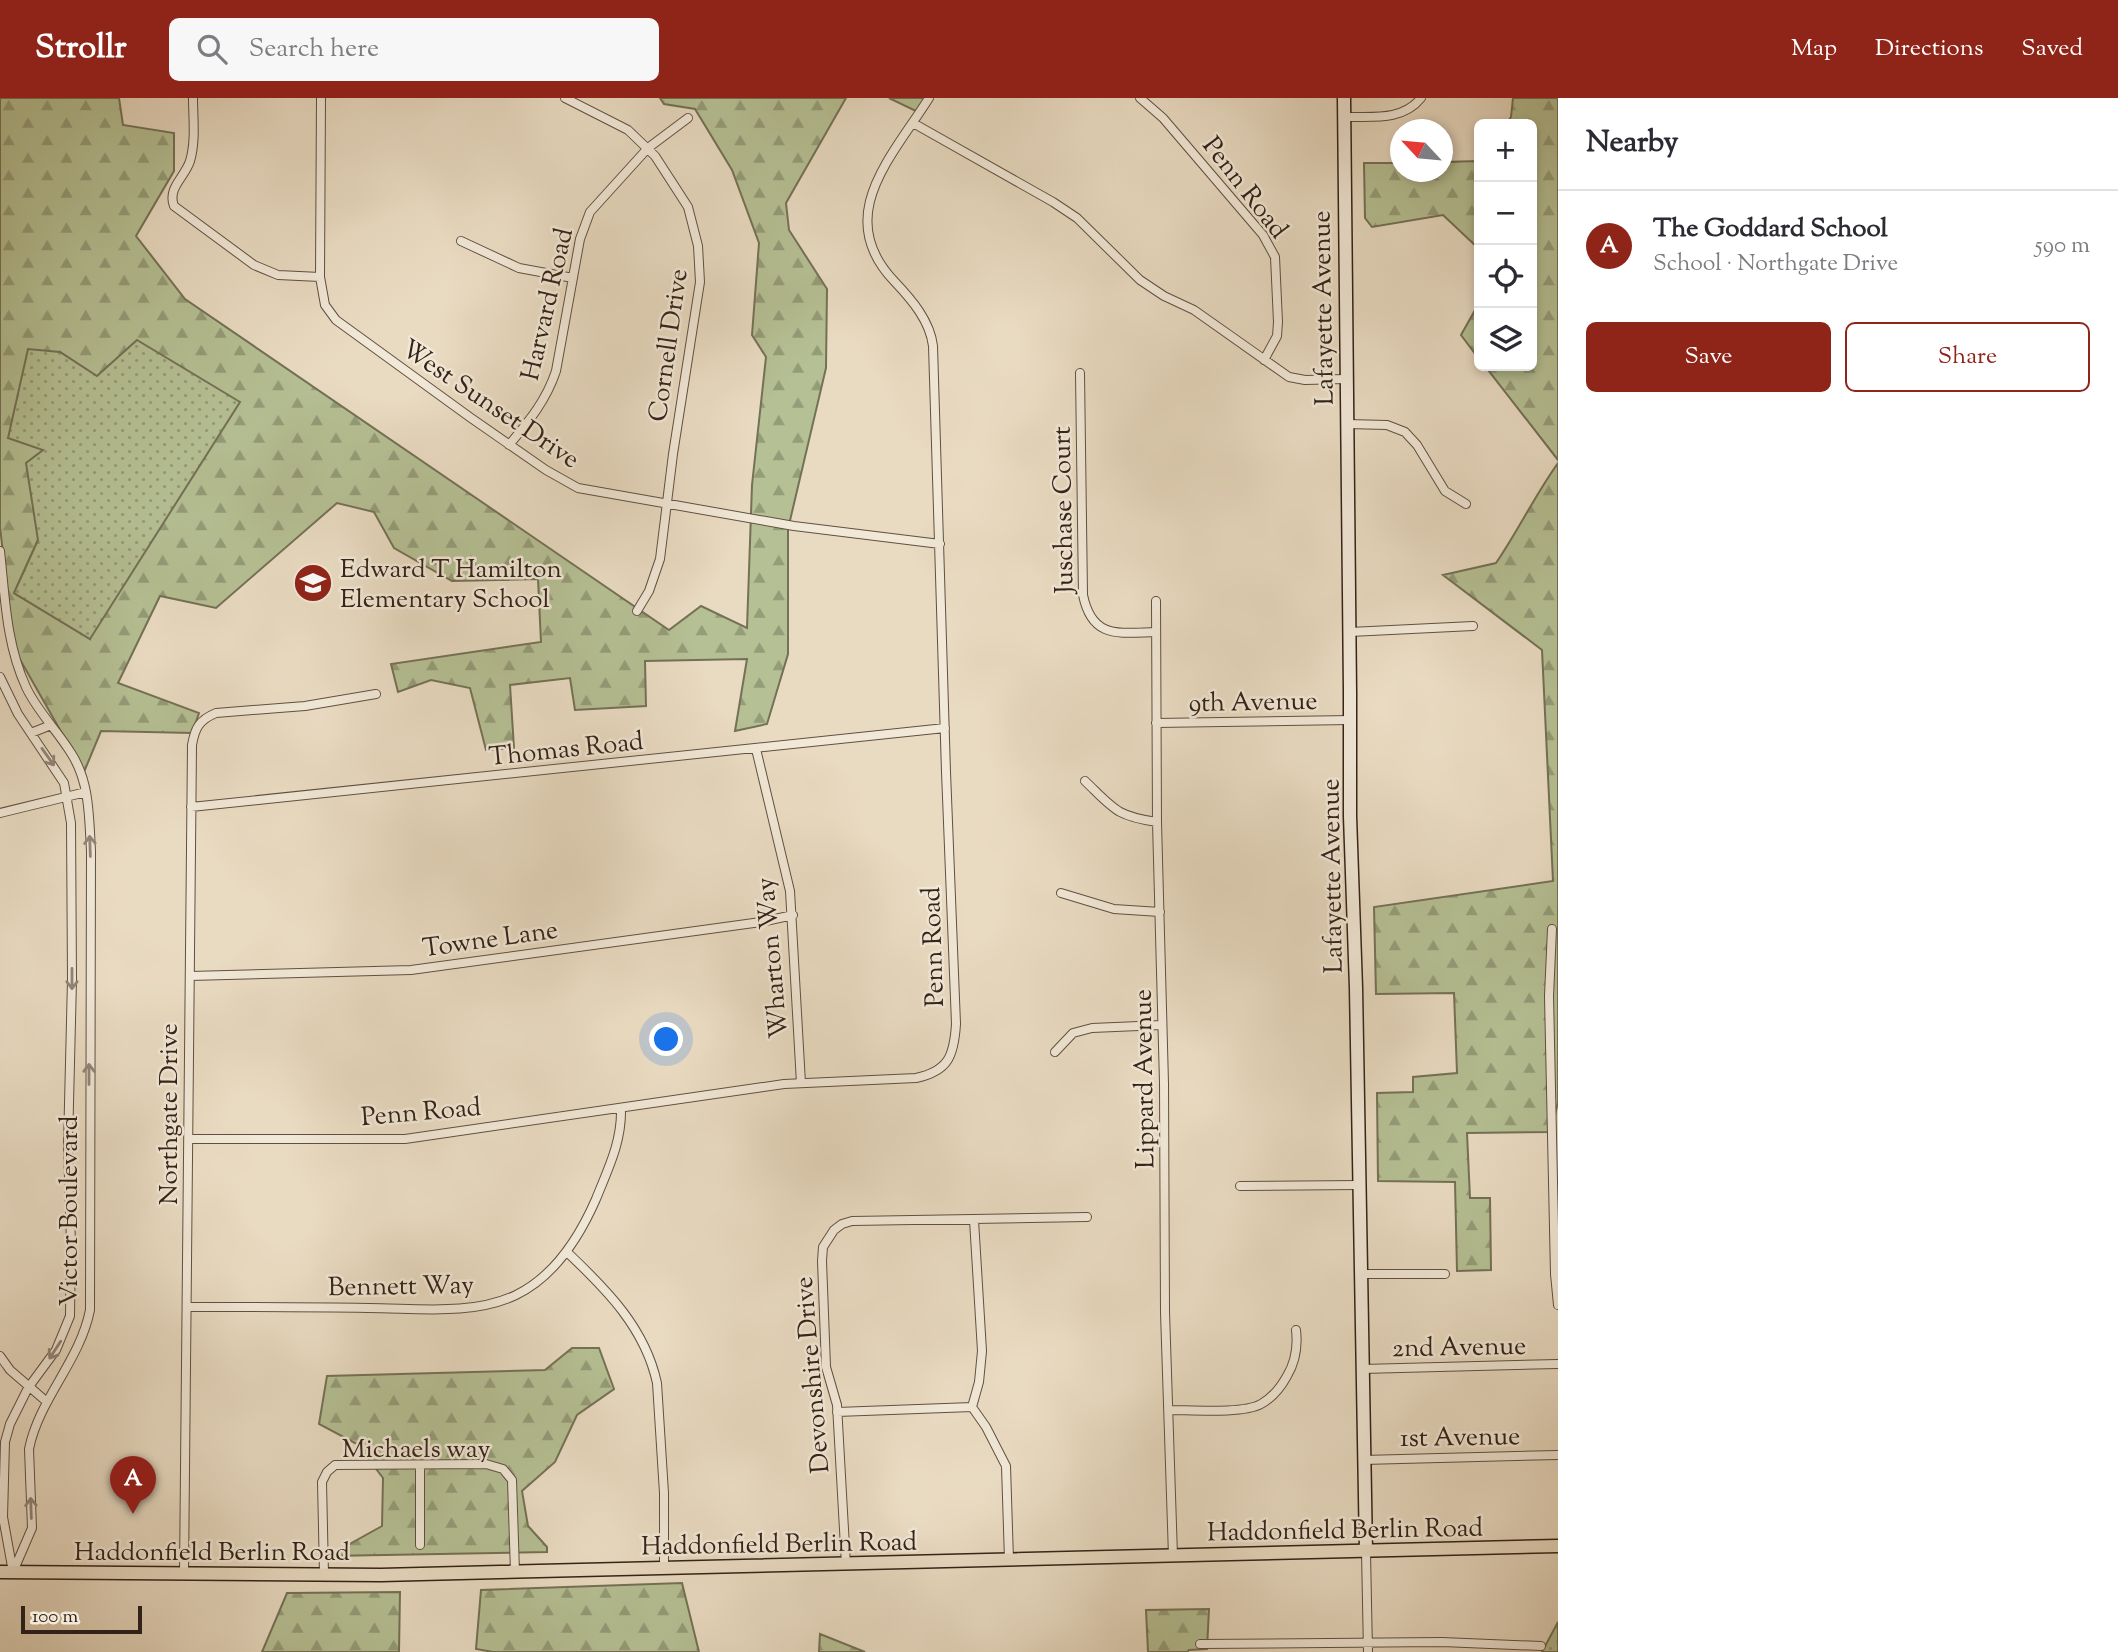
<!DOCTYPE html>
<meta charset="utf-8">
<style>
body{margin:0;font-family:"Sorts Mill Goudy",serif;background:#f7f7f7;color:#2b2b33}
.controls{position:absolute;right:21px;top:21px;display:grid;overflow:hidden;border-radius:10px;box-shadow:0 4px 10px #0003}
.controls button{width:63px;height:63px;display:grid;place-items:center;padding:0;border:0;border-bottom:2px solid #e1e1e2;background:#fff;color:#2b2b33;font:35px sans-serif}
.compass{position:absolute;left:1390px;top:21px;width:63px;height:63px;border-radius:50%;background:#fff;box-shadow:0 4px 10px #0003;rotate:296deg}
.scale{position:absolute;left:21px;bottom:18px;width:121px;box-sizing:border-box;padding-left:7px;border:4px solid #332218;border-top:0;font-size:19px;line-height:24px;white-space:nowrap;color:#332218;-webkit-text-stroke:5px #f1e8d7;paint-order:stroke}
.you{position:absolute;left:667px;top:942px;width:24px;height:24px;margin:-18px;border:5px solid #fff;border-radius:50%;background:#1a73e8;box-shadow:0 0 0 10px #1a73e833}
.badge{display:grid;place-items:center;width:46px;height:46px;border-radius:50%;background:#8f2418;color:#fff;font-size:23px;font-weight:700}
.pin{position:absolute;translate:-50% -58px;filter:drop-shadow(0 2px 4px #0008)}
.pin::after{content:'';position:absolute;top:37px;width:24px;height:21px;background:inherit;clip-path:polygon(0 0,100% 0,50% 100%)}
.list{margin:0;padding:0;list-style:none}
h2{display:flex;justify-content:space-between;align-items:center;height:91px;margin:0;padding:0 28px;font-size:30px}
h2 small{font-size:23px;font-weight:400;color:#7c7c81}
.list li{display:grid;grid-template-columns:46px 1fr auto;gap:21px;align-items:center;box-sizing:border-box;height:112px;padding:0 28px;border-top:2px solid #e1e1e2}
.list b{display:block;font-size:26px;white-space:nowrap}
.list p{margin:0;font-size:23px;white-space:nowrap;color:#7c7c81}
.list em{font-size:23px;font-style:normal;color:#7c7c81}
.actions{display:flex;gap:14px;padding:21px 28px}
.actions a{flex:1;padding:16px 0;border:2px solid #8f2418;border-radius:10px;text-align:center;font-size:24px;color:#8f2418}
.actions .main{background:#8f2418;color:#fff}
.icon{flex:none;width:38px;height:38px;fill:none;stroke:currentColor;stroke-width:2;stroke-linecap:round;stroke-linejoin:round}
.map{position:relative;flex:none;width:1558px;height:1554px;overflow:hidden}
header{display:flex;align-items:center;gap:42px;box-sizing:border-box;height:98px;padding:0 35px;background:#8f2418;color:#fff}
header strong{font-size:33px}
nav{display:flex;gap:38px;margin-inline-start:auto;font-size:24px}
.search{width:490px;height:63px;background:#f7f7f7;display:flex;align-items:center;gap:18px;box-sizing:border-box;padding:0 24px;border-radius:10px;color:#7c7c81;font-size:26px}
main{display:flex}
aside{flex:1;background:#fff}
.map>svg:first-child{display:block}
</style>
<header>
<strong>Strollr</strong>
<div class="search"><svg class="icon" aria-label="search" viewBox="0 0 24 24"><circle cx="10" cy="10" r="6"/><path d="M15 15l6 6"/></svg>Search here</div>
<nav><a>Map</a><a>Directions</a><a>Saved</a></nav>
</header>
<main>
<div class="map">
<svg width="1558" height="1554" viewBox="0 0 1558 1554">
<defs>
<pattern id="forest-firs" width="22" height="20" patternUnits="userSpaceOnUse" patternTransform="scale(1.75)"><rect width="22" height="20" fill="#b5c094"/><path d="M5 1l3.5 6h-7zM16 11l3.5 6h-7z" fill="#949c78"/></pattern>
<pattern id="park-dots" width="8" height="8" patternUnits="userSpaceOnUse" patternTransform="scale(1.75)"><rect width="8" height="8" fill="#b5c094"/><path d="M2 2h.1M6 6h.1" fill="none" stroke="#949c78" stroke-width="1.8" stroke-linecap="round"/></pattern>
</defs>
<rect width="100%" height="100%" fill="#e9dbc2"/>
<filter id="stains"><feTurbulence type="fractalNoise" baseFrequency=".00286" numOctaves="4"/><feColorMatrix values="0 0 0 0 .2 0 0 0 0 .09 0 0 0 0 .02 0 0 0 .5 -.17"/></filter>
<radialGradient id="worn" r=".72"><stop offset=".6" stop-color="#630" stop-opacity="0"/><stop offset="1" stop-color="#630" stop-opacity=".3"/></radialGradient>
<path fill="url(#forest-firs)" stroke="#747156" stroke-width="2" fill-rule="evenodd" d="M0 0H119L123 27 174 35V73L136 138 185 201 669 532 701 508 747 530 752 387 766 259 752 237 759 145 732 72 695 11 664 6 660 0H846L786 105 789 132 827 191 826 270 788 431V556L767 626 735 633 747 561 645 563 646 608 575 612 570 580 510 587 514 650 486 652 470 590 431 582 398 594 391 566 541 544 538 481 452 483 394 450 374 414 337 405 216 510 160 498 118 585 199 615 192 635 101 633 84 674 14 551 0 429ZM60 254 97 279 90 541 14 495 38 442 43 352Z
M889 0H931L920 15Z
M1513 0H1558V362L1485 268H1532V26H1506L1511 19Z
M1479 63V151L1443 117 1372 129 1365 120 1364 65H1400V74H1442L1443 64Z
M1479 205V261L1461 237Z
M1558 365V1004L1551 1034 1467 1035 1470 1100H1490L1491 1172 1457 1173 1455 1084 1378 1083 1377 995 1413 994V979L1457 975 1454 895 1376 896 1374 809 1553 783 1542 552 1443 477 1496 465C1518 433 1535 397 1558 365Z
M572 1250H599L614 1291 577 1317 555 1364 522 1393 528 1428 547 1449V1454L328 1458 382 1428 383 1380 357 1346 319 1326 327 1278 545 1272Z
M682 1485 699 1554H493L476 1551 481 1492Z
M400 1494 399 1554H262L287 1495Z
M1209 1511 1207 1551 1189 1552 1187 1554H1148L1146 1512Z
M820 1536 865 1554H819Z"/>
<path fill="url(#park-dots)" stroke="#747156" stroke-width="2" d="M137 242 240 304 90 541 14 495 38 442 26 365 43 352 8 340 28 251 60 254 97 278Z
M1558 1524V1554H1542Z"/>
<g fill="none" stroke-linecap="round" stroke-linejoin="round">
<g stroke="#605042" stroke-width="10">
<path id="street" d="M193 0C193 20 196 43 190 63 185 79 167 90 174 108L254 167 278 177 320 179
M321 0 320 179 325 207 336 222 471 320 546 372 578 390 794 428 940 446
M565 0 628 32 655 58 688 109 698 148 700 184 673 356 660 461 649 493 637 513
M1140 0 1163 20 1263 137 1275 159 1278 224 1277 238 1264 262
M1343 19C1370 18 1402 24 1421 0
M913 25 1053 104 1077 120 1140 182 1164 198 1194 212 1289 279 1305 282 1346 281
M461 143 519 170 573 180
M1080 275 1083 497C1092 541 1118 535 1155 534
M1347 326 1387 327 1405 334 1417 347 1445 393 1466 406
M509 347C529 323 546 303 556 273L580 141 590 114 648 50 688 20
M0 453C5 498 6 546 26 589 37 613 57 632 71 655 90 684 89 720 91 753L90 1212C80 1263 39 1301 29 1351L32 1430 13 1474
M1156 503 1157 724 1164 985 1165 1214 1173 1458
M1350 534 1473 528
M0 579 18 616 64 685 71 725 72 882 68 1047 71 1145 70 1218 56 1252 28 1290 10 1326 5 1344 3 1419 13 1474
M1156 625 1350 622
M31 635 51 627
M756 651 790 793 801 985
M1085 683C1114 711 1116 718 1157 724
M191 709 945 630
M0 715 86 694
M1061 795 1114 811 1160 814
M1552 831 1549 898 1555 1176 1558 1207
M190 878 411 872 761 824 793 817
M1055 954 1073 935 1092 930 1162 927
M189 1041H405L784 986 916 980C949 973 954 957 956 926L946 674 933 248C930 223 912 202 895 184 832 119 891 60 929 0
M1240 1088 1359 1087
M567 1154C607 1192 645 1230 657 1285L664 1395V1470
M1360 1176H1445
M187 1209C248 1209 308 1209 368 1210 416 1210 472 1218 516 1197 555 1178 579 1140 596 1101 608 1071 622 1044 621 1010
M0 1258 10 1272 47 1304
M1362 1271 1558 1266
M972 1309 979 1284 982 1253 974 1122
M972 1309 986 1329 1006 1368 1009 1462
M1169 1312C1192 1312 1243 1316 1261 1306 1272 1300 1281 1289 1287 1278 1296 1263 1298 1249 1296 1232
M837 1314 972 1309
M1363 1362 1558 1357
M420 1367V1447
M1366 1454 1368 1554
M846 1467 837 1307 826 1269 822 1163 823 1149 834 1132 842 1126 852 1123 1087 1119
M184 1475 192 647C195 630 199 622 216 615L305 608 376 596
M324 1476 322 1384 327 1374 335 1367 486 1366 503 1371 512 1382 515 1474
M1200 1546 1442 1544 1541 1548"/>
</g>
<g stroke="#332218" stroke-width="15">
<path id="secondary" d="M1344 0 1350 594V718L1356 890 1366 1454"/>
</g>
<g stroke="#332218" stroke-width="15">
<path id="primary" d="M0 1474 381 1477 1558 1448"/>
</g>
<use href="#street" stroke="#f1e8d7" stroke-width="8"/>
<use href="#secondary" stroke="#f1e8d7" stroke-width="12"/>
<use href="#primary" stroke="#e9dbc2" stroke-width="12"/>
</g>
<defs><path id="oneway-shaft" d="M-6 0H5M1.5-3L5.5 0L1.5 3" fill="none" stroke-width="1.6" stroke-linecap="round" stroke-linejoin="round" transform="scale(1.75)"/></defs>
<g stroke="#928578">
<use href="#oneway-shaft" transform="translate(48 659) rotate(55)"/>
<use href="#oneway-shaft" transform="translate(90 748) rotate(-92)"/>
<use href="#oneway-shaft" transform="translate(72 881) rotate(90)"/>
<use href="#oneway-shaft" transform="translate(89 976) rotate(-90)"/>
<use href="#oneway-shaft" transform="translate(55 1252) rotate(123)"/>
<use href="#oneway-shaft" transform="translate(31 1410) rotate(-92)"/>
</g>
<defs>
<g id="school-disc" transform="scale(2.0125)"><circle r="9.5" fill="#8f2418" stroke="#f1e8d7"/><path d="M0-5L7-2L0 1L-7-2ZM-4 1L0 2.5L4 1V4Q0 6-4 4Z" fill="#fff"/></g>
</defs>
<g fill-rule="evenodd">
<use href="#school-disc" x="313" y="485"/>
</g>
<g text-anchor="middle" stroke-width="5" stroke-linejoin="round" paint-order="stroke">
<g font-size="26" fill="#332218" stroke="#f1e8d7">
<text transform="translate(1246 89) rotate(52)" y="9">Penn Road</text>
<text transform="translate(546 206) rotate(-77)" y="9">Harvard Road</text>
<text transform="translate(1322 210) rotate(-91)" y="9">Lafayette Avenue</text>
<text transform="translate(667 247) rotate(-82)" y="9">Cornell Drive</text>
<text transform="translate(491 305) rotate(34)" y="9">West Sunset Drive</text>
<text transform="translate(1062 412) rotate(-91)" y="9">Juschase Court</text>
<text transform="translate(1253 603) rotate(-1)" y="9">9th Avenue</text>
<text transform="translate(566 650) rotate(-6)" y="9">Thomas Road</text>
<text transform="translate(1331 778) rotate(-91)" y="9">Lafayette Avenue</text>
<text transform="translate(490 840) rotate(-8)" y="9">Towne Lane</text>
<text transform="translate(932 849) rotate(-92)" y="9">Penn Road</text>
<text transform="translate(771 860) rotate(-95)" y="9">Wharton Way</text>
<text transform="translate(1143 981) rotate(-91)" y="9">Lippard Avenue</text>
<text transform="translate(421 1013) rotate(-5)" y="9">Penn Road</text>
<text transform="translate(168 1016) rotate(-90)" y="9">Northgate Drive</text>
<text transform="translate(68 1113) rotate(-90)" y="9">Victor Boulevard</text>
<text transform="translate(401 1187) rotate(-1)" y="9">Bennett Way</text>
<text transform="translate(1459 1248) rotate(-1)" y="9">2nd Avenue</text>
<text transform="translate(811 1277) rotate(-95)" y="9">Devonshire Drive</text>
<text transform="translate(1460 1338) rotate(-1)" y="9">1st Avenue</text>
<text x="416" y="1359">Michaels way</text>
<text transform="translate(1345 1431) rotate(-1)" y="9">Haddonfield Berlin Road</text>
<text transform="translate(779 1445) rotate(-1)" y="9">Haddonfield Berlin Road</text>
<text x="212" y="1462">Haddonfield Berlin Road</text>
</g>
<g font-size="26" fill="#332218" stroke="#f1e8d7" text-anchor="start">
<text x="340" y="479">Edward T Hamilton<tspan x="340" dy="30">Elementary School</tspan></text>
</g>
</g>
<rect width="100%" height="100%" filter="url(#stains)"/>
<rect width="100%" height="100%" fill="url(#worn)"/>
</svg>
<div class="controls">
<button>+</button>
<button>−</button>
<button><svg class="icon" aria-label="locate" viewBox="0 0 24 24"><circle cx="12" cy="12" r="6"/><path d="M12 2v4M12 18v4M2 12h4M18 12h4"/></svg></button>
<button><svg class="icon" aria-label="layers" viewBox="0 0 24 24"><path d="M12 4l9 5-9 5-9-5zM3 14l9 5 9-5"/></svg></button>
</div>
<svg class="compass" viewBox="-18 -18 36 36"><path d="M0-13l5 13h-10z" fill="#e53935"/><path d="M0 13l5-13h-10z" fill="#7c7c81"/></svg>
<div class="scale">100 m</div>
<div class="you"></div>
<div class="pin badge" style="left:133px;top:1416px">A</div>
</div>
<aside>
<h2>Nearby<small></small></h2>
<ul class="list">
<li><span class="badge">A</span><div><b>The Goddard School</b><p>School · Northgate Drive</p></div><em>590 m</em></li>
</ul>
<div class="actions"><a class="main">Save</a><a>Share</a></div>
</aside>
</main>
